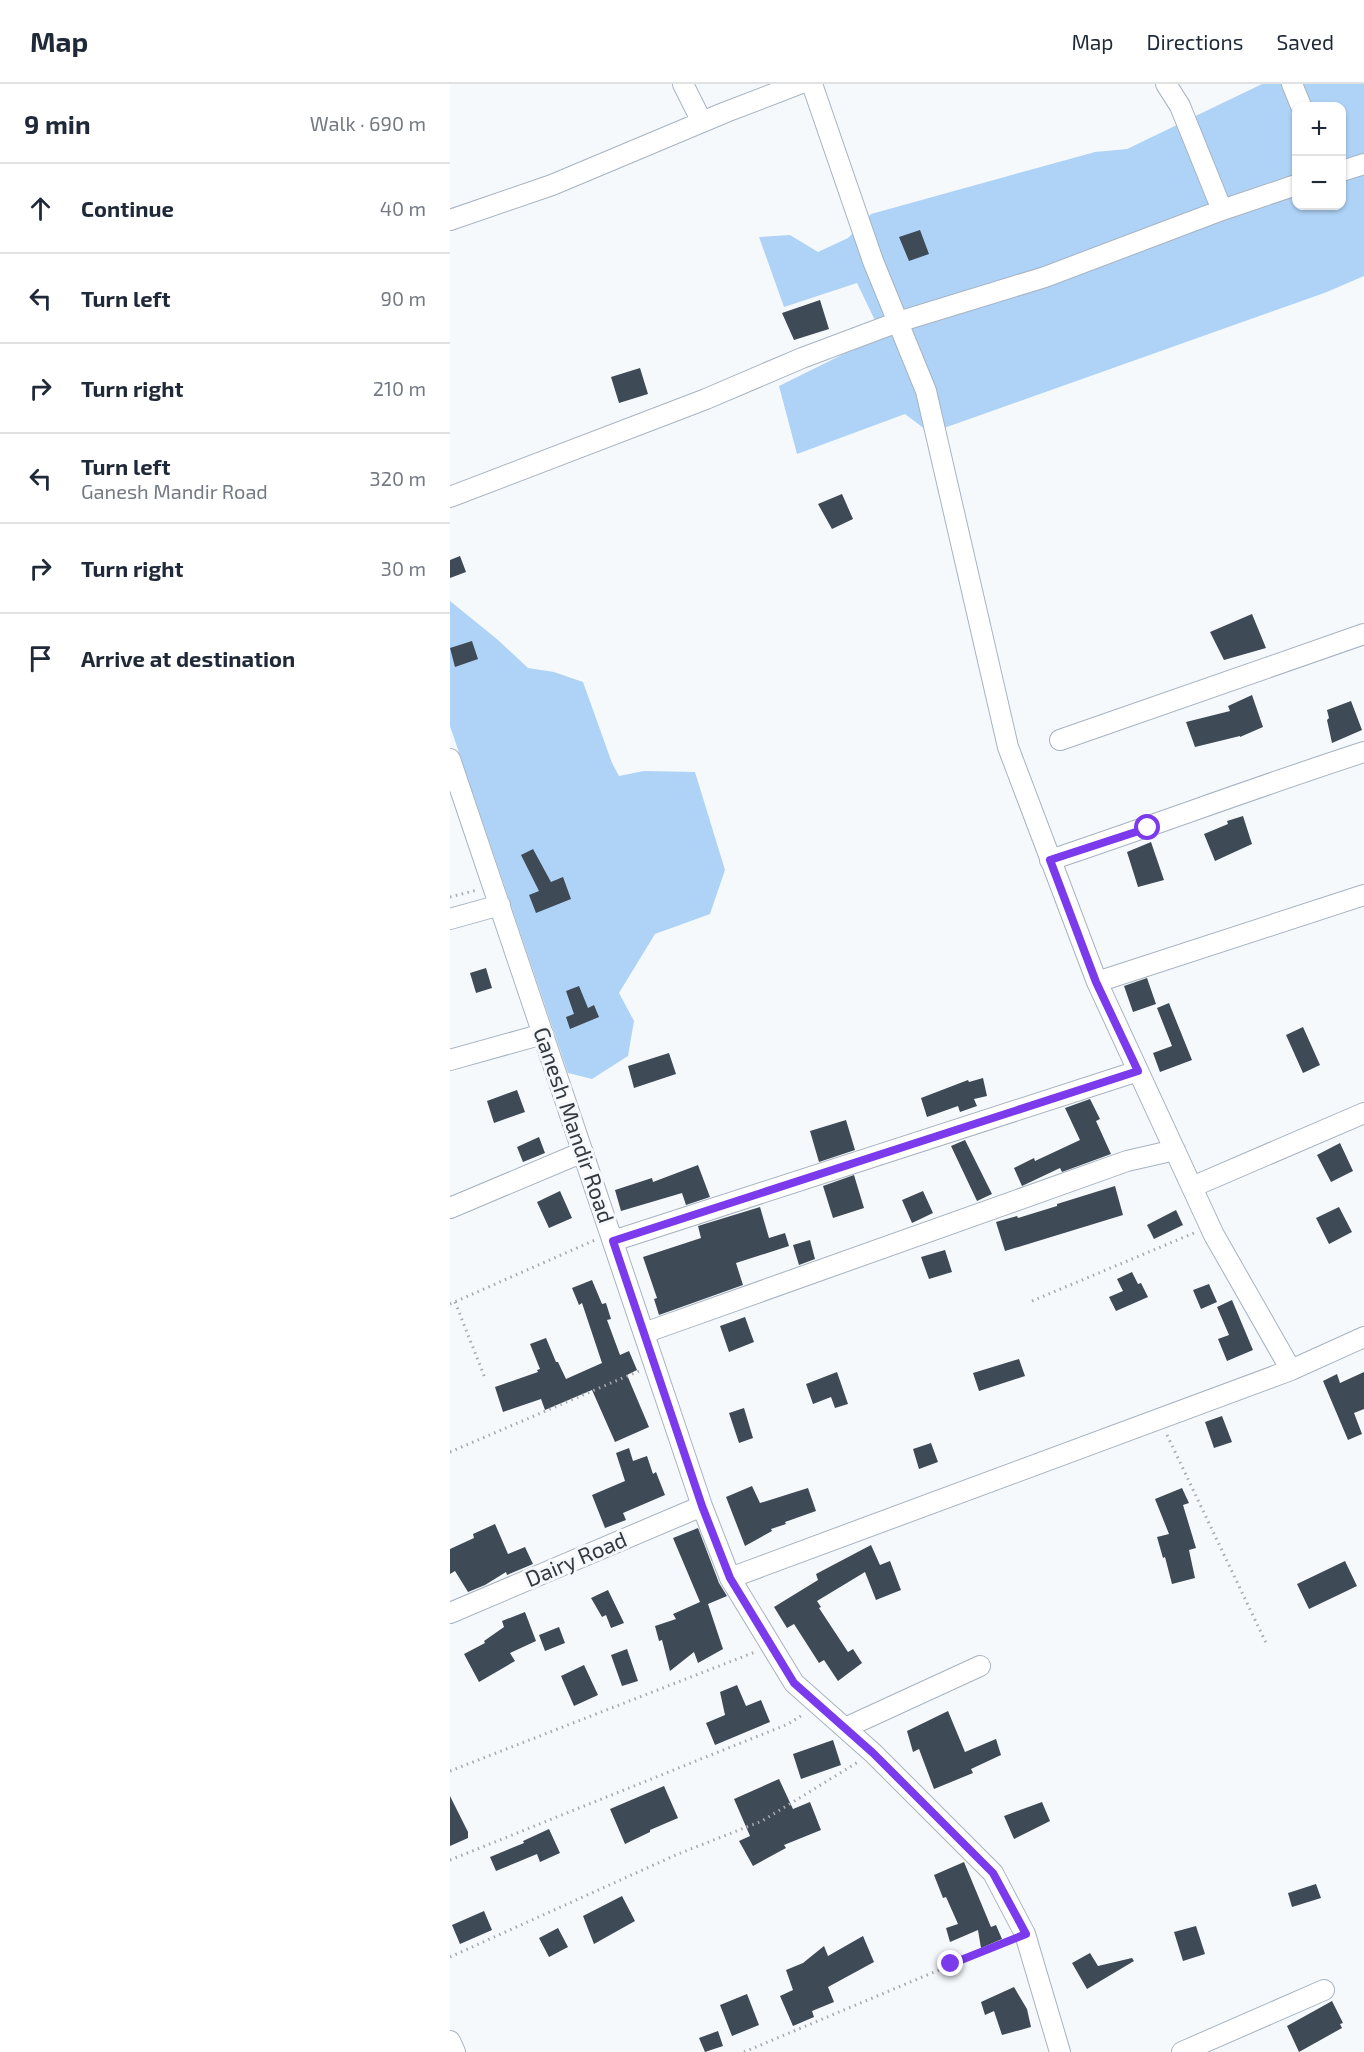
<!DOCTYPE html>
<meta charset="utf-8">
<style>
body{margin:0;font-family:"Exo 2",sans-serif;background:#f6f6f7;color:#1f2937}
.controls{position:absolute;right:18px;top:18px;display:grid;overflow:hidden;border-radius:12px;box-shadow:0 2px 4px #0004}
.controls button{width:54px;height:54px;display:grid;place-items:center;padding:0;border:0;border-bottom:2px solid #e0e1e3;background:#fff;color:#1f2937;font:30px sans-serif}
.stop{position:absolute;width:18px;height:18px;margin:-14px;border:4px solid #7c3aed;border-radius:50%;background:#fff}
.stop.end{background:#7c3aed;border-color:#fff;box-shadow:0 2px 6px #0008}
.list{margin:0;padding:0;list-style:none}
h2{display:flex;justify-content:space-between;align-items:center;height:78px;margin:0;padding:0 24px;font-size:26px}
h2 small{font-size:20px;font-weight:400;color:#747a83}
.list li{display:grid;grid-template-columns:39px 1fr auto;gap:18px;align-items:center;box-sizing:border-box;height:90px;padding:0 24px;border-top:2px solid #e0e1e3}
.list b{display:block;font-size:22px;white-space:nowrap}
.list p{margin:0;font-size:20px;white-space:nowrap;color:#747a83}
.list em{font-size:20px;font-style:normal;color:#747a83}
.icon{flex:none;width:33px;height:33px;fill:none;stroke:currentColor;stroke-width:2;stroke-linecap:round;stroke-linejoin:round}
.map{position:relative;flex:none;width:914px;height:1968px;overflow:hidden}
header{display:flex;align-items:center;gap:36px;box-sizing:border-box;height:84px;padding:0 30px;background:#fff;border-bottom:2px solid #e0e1e3}
header strong{font-size:28px}
nav{display:flex;gap:33px;margin-inline-start:auto;font-size:21px}
main{display:flex}
aside{flex:1;background:#fff}
.map>svg:first-child{display:block}
</style>
<header>
<strong>Map</strong>
<nav><a>Map</a><a>Directions</a><a>Saved</a></nav>
</header>
<main>
<aside>
<h2>9 min<small>Walk · 690 m</small></h2>
<ul class="list">
<li><svg class="icon" aria-label="ahead" viewBox="0 0 24 24"><path d="M12 20V5M6 11l6-6 6 6"/></svg><div><b>Continue</b></div><em>40 m</em></li>
<li><svg class="icon" aria-label="left" viewBox="0 0 24 24"><path d="M17 20v-9H6M10 6l-5 5 5 5"/></svg><div><b>Turn left</b></div><em>90 m</em></li>
<li><svg class="icon" aria-label="right" viewBox="0 0 24 24"><path d="M7 20v-9h11M14 6l5 5-5 5"/></svg><div><b>Turn right</b></div><em>210 m</em></li>
<li><svg class="icon" aria-label="left" viewBox="0 0 24 24"><path d="M17 20v-9H6M10 6l-5 5 5 5"/></svg><div><b>Turn left</b><p>Ganesh Mandir Road</p></div><em>320 m</em></li>
<li><svg class="icon" aria-label="right" viewBox="0 0 24 24"><path d="M7 20v-9h11M14 6l5 5-5 5"/></svg><div><b>Turn right</b></div><em>30 m</em></li>
<li><svg class="icon" aria-label="arrive" viewBox="0 0 24 24"><path d="M6 21V4h12l-3 4 3 4H6"/></svg><div><b>Arrive at destination</b></div></li>
</ul>
</aside>
<div class="map">
<svg width="914" height="1968" viewBox="0 0 914 1968">
<rect width="100%" height="100%" fill="#f6f9fc"/>
<path fill="#afd3f7" fill-rule="evenodd" d="M812 0H914V192L877 208 480 349 455 330 347 370 329 302 432 251 407 199 334 223 309 153 340 151 368 168 398 154 421 130 645 68 677 65ZM846 22H892V122H846Z
M0 517 48 556 78 584 104 588 133 598 162 679 169 692 194 687 245 688 275 786 260 830 205 850 169 909 184 937 178 972 142 995 118 989 0 642Z"/>
<path fill="#3e4a55" d="M470 146 479 170 459 177 449 153Z
M370 216 379 245 344 256 332 229Z
M190 284 198 310 169 319 161 293Z
M392 410 403 435 382 445 368 420Z
M10 472 16 488 0 494V476Z
M802 530 816 564 774 576 760 548Z
M22 557 28 575 5 583 0 564Z
M802 611 813 643 790 653V652L745 663 736 638 780 627 778 622Z
M901 617 912 646 882 659 877 636 879 634 877 626Z
M793 732 802 760 765 777 754 750 778 740 777 737Z
M701 758 714 796 688 803 677 768Z
M83 765 101 798 113 793 121 815 86 829 79 811 89 807 71 771Z
M36 884 42 904 26 909 20 889Z
M697 894 706 920 683 928 674 902Z
M129 902 138 924 144 921 149 933 120 945 116 933 124 930 116 907Z
M719 919 742 976 710 988 703 969 722 962 707 924Z
M853 943 870 981 853 989 836 951Z
M219 969 226 990 184 1004 178 982Z
M533 994 537 1012 524 1015 527 1022 510 1028 508 1022 477 1033 471 1014 518 996 519 998Z
M67 1006 75 1028 44 1039 37 1017Z
M640 1015 650 1035 646 1037 661 1070 612 1088 610 1084 572 1102 564 1084 584 1074 585 1077 630 1056 615 1024Z
M396 1036 405 1066 369 1078 360 1047Z
M89 1053 95 1069 73 1078 67 1063Z
M515 1056 542 1110 527 1117 501 1062Z
M890 1059 903 1087 881 1098 867 1071Z
M248 1081 260 1113 236 1121 232 1109 171 1127 165 1106 202 1094 203 1098Z
M404 1091 414 1124 383 1134 373 1102Z
M665 1102 673 1131 555 1167 546 1138 567 1132 568 1134 607 1122V1120Z
M110 1107 122 1134 99 1144 87 1118Z
M473 1107 483 1129 462 1139 452 1116Z
M310 1123 319 1154 335 1149 339 1162 286 1179 293 1201 209 1231 204 1215 207 1214 193 1173 251 1154 248 1142Z
M889 1123 902 1148 879 1160 866 1134Z
M726 1126 733 1141 704 1155 697 1141Z
M360 1156 365 1175 349 1181 343 1161Z
M495 1166 502 1188 479 1195 471 1173Z
M682 1188 688 1200 691 1199 698 1213 666 1227 659 1213 673 1207 667 1195Z
M142 1196 152 1220 156 1219 161 1235 157 1236 170 1271 179 1267 187 1286 177 1291 199 1343 165 1358 142 1306 95 1326 91 1315 53 1328 45 1303 88 1288 87 1286 90 1285 80 1260 96 1254 106 1278H108L116 1295 152 1279 132 1219 129 1221 122 1204Z
M759 1200 767 1218 751 1225 743 1206Z
M782 1216 803 1266 777 1277 768 1255 779 1251 767 1223Z
M295 1233 304 1258 279 1268 270 1242Z
M569 1275 575 1292 529 1307 523 1289Z
M387 1288 398 1320 385 1324 381 1313 363 1320 356 1300Z
M914 1288V1325L904 1329 912 1350 898 1356 873 1297 887 1290 890 1299Z
M294 1324 303 1354 289 1359 279 1329Z
M772 1332 782 1358 764 1364 755 1338Z
M481 1359 488 1378 469 1385 463 1365Z
M179 1364 183 1377 197 1372 203 1390 206 1388 215 1411 173 1429 176 1436 155 1444 142 1411 175 1397 166 1369Z
M302 1402 310 1419 358 1404 366 1427 335 1438 336 1440 321 1445 322 1447 295 1462 276 1413Z
M732 1404 739 1419 733 1421 746 1464 739 1466 745 1494 722 1500 715 1473 713 1474 707 1453 719 1450 705 1415Z
M45 1440 58 1470 75 1463 83 1480 57 1491 56 1488 35 1501 18 1508 5 1487 0 1490V1465L24 1454 23 1450Z
M248 1444 269 1499 277 1512 258 1520 273 1565 248 1579 244 1568 220 1587 212 1556 209 1557 205 1542 226 1535 223 1530 250 1518 223 1454Z
M421 1461 430 1481 440 1477 451 1506 426 1516 415 1488 367 1517 371 1523 369 1524 398 1568 403 1565 412 1579 388 1597 374 1576 369 1579 344 1540 337 1544 324 1523 368 1496 366 1490Z
M895 1477 907 1502 859 1525 847 1500Z
M158 1506 174 1539 161 1544 156 1531 152 1533 141 1514Z
M75 1528 86 1557 60 1569 65 1577 29 1598 14 1570 35 1559 34 1557 54 1543 52 1537Z
M109 1543 115 1559 95 1567 89 1551Z
M177 1565 188 1597 172 1602 161 1571Z
M134 1581 148 1611 124 1622 111 1592Z
M287 1601 296 1622 311 1616 320 1638 265 1661 256 1639 275 1631 270 1608Z
M498 1627 515 1668 546 1655 551 1671 521 1685 523 1689 484 1705 469 1665 463 1668 457 1647Z
M383 1656 391 1681 351 1695 343 1670Z
M329 1695 343 1725 360 1718 371 1746 334 1761 336 1764 303 1782 289 1757 300 1752 284 1715Z
M214 1702 228 1734 200 1746V1748L175 1760 160 1725Z
M0 1712 18 1748V1754L0 1762Z
M592 1718 600 1737 564 1755 554 1732Z
M99 1745 110 1769 90 1778 87 1770 46 1787 40 1773 74 1759 73 1757Z
M514 1778 541 1843 546 1841 552 1855 531 1864 528 1846 500 1858 496 1844 508 1840 496 1813 493 1814 484 1791Z
M866 1800 871 1814 842 1823 838 1809Z
M172 1812 185 1837 144 1860 133 1832Z
M34 1827 42 1846 10 1860 2 1841Z
M746 1842 755 1870 733 1877 724 1848Z
M108 1844 118 1863 99 1873 89 1854Z
M413 1852 424 1878 378 1903 384 1918 362 1927 364 1933 343 1942 330 1912 343 1906 336 1886 353 1879 374 1862 378 1872Z
M640 1869 648 1882 682 1874 684 1877 637 1905 622 1879Z
M564 1903 577 1925 581 1943 552 1951 544 1927 535 1931 531 1918Z
M297 1910 309 1941 282 1952 270 1921Z
M882 1917 893 1939 890 1940 892 1944 849 1968 837 1942Z
M268 1947 273 1962 255 1968 249 1954Z"/>
<g fill="none" stroke-linecap="round" stroke-linejoin="round">
<g stroke="#a6b3c1" stroke-width="22">
<path id="minor" d="M233 0 252 38
M362 0 423 177 476 307 558 663 647 898 764 1151 841 1286
M716 0 730 22 772 126
M842 0 851 22
M892 87 914 80
M0 136 102 101 276 28 349 0
M0 413 256 315 352 274 448 238 595 193 772 126 846 101
M610 656 914 550
M0 675 252 1422 280 1494 344 1599 423 1669 543 1789 575 1850 610 1968
M600 776C705 741 809 702 914 668
M0 835 50 821
M647 898 914 811
M0 976 93 950
M742 1103 914 1029
M0 1124 133 1068
M163 1157 688 987
M194 1249 677 1077 725 1066
M280 1494 841 1286 914 1253
M0 1529 252 1422
M395 1644 530 1582
M0 1957 5 1968
M732 1968 874 1906"/>
</g>
<path stroke="#a6a9ae" stroke-width="3" stroke-dasharray="1.5 4.5" stroke-linecap="butt" d="M0 813 27 806
M582 1217 744 1149
M5 1218 35 1294
M0 1220 145 1156
M717 1351 817 1561
M0 1368 189 1287
M0 1687 305 1568
M0 1776 338 1640 354 1630
M0 1873 228 1770 312 1737 408 1678
M294 1968 558 1857"/>
<use href="#minor" stroke="#fff" stroke-width="20"/>
</g>
<g fill="none" stroke-linecap="round" stroke-linejoin="round">
<path stroke="#7c3aed" stroke-width="8" d="M501 1880 576 1850 543 1789 423 1669 344 1599 280 1494 252 1422 163 1157 688 987 646 898 600 776 698 744"/>
</g>
<g text-anchor="middle" stroke-width="6" stroke-linejoin="round" paint-order="stroke">
<g font-size="22" fill="#34393f" stroke="#f6f9fc">
<text transform="translate(124 1041) rotate(71)" y="8">Ganesh Mandir Road</text>
<text transform="translate(126 1475) rotate(-23)" y="8">Dairy Road</text>
</g>
</g>
</svg>
<div class="controls">
<button>+</button>
<button>−</button>
</div>
<div class="stop" style="left:698px;top:744px"></div>
<div class="stop end" style="left:501px;top:1880px"></div>
</div>
</main>
